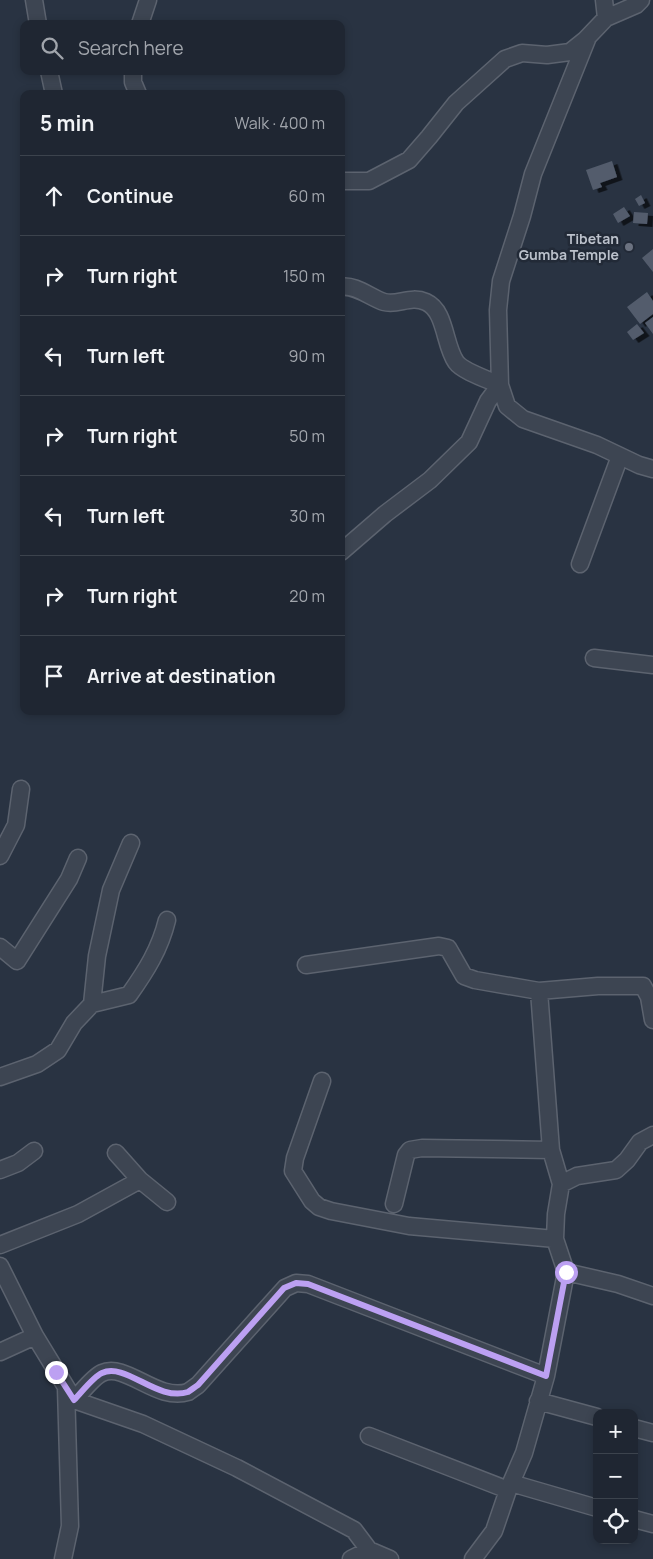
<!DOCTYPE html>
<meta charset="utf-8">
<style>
body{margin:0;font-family:Manrope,sans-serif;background:#272e3a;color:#f1f3f6}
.controls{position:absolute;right:15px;bottom:15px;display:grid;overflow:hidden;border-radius:10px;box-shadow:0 2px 8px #0003}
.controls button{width:45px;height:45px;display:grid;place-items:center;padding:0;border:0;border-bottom:1px solid #3c434d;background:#1f2632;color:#f1f3f6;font:25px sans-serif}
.stop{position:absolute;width:15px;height:15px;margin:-11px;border:4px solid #bca0f2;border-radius:50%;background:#fff}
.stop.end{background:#bca0f2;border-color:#fff;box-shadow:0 1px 5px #0008}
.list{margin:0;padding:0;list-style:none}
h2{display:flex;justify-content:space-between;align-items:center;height:65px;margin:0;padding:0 20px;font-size:21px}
h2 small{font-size:16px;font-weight:400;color:#a1a5ac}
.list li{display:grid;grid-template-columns:32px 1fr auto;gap:15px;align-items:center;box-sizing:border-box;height:80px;padding:0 20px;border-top:1px solid #3c434d}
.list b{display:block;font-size:19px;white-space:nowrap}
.list em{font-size:16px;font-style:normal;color:#a1a5ac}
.icon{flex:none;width:28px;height:28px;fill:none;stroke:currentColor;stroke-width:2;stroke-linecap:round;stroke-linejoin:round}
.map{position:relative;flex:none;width:653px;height:1559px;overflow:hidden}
.search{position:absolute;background:#1f2632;box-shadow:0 2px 8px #0003;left:20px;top:20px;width:325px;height:55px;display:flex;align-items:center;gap:12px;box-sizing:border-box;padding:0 18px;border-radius:10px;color:#a1a5ac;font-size:19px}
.panel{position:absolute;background:#1f2632;box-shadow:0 2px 8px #0003;left:20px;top:90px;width:325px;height:625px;border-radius:10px}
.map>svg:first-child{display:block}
</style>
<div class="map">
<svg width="653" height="1559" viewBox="0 0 653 1559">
<defs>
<filter id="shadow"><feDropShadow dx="5.5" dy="3" stdDeviation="0" flood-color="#0009"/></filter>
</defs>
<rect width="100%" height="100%" fill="#293342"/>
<path fill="#535c6c" filter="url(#shadow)" d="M612 161 617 177 600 183 602 187 593 190 586 170Z
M641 195 645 203 639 206 635 199Z
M624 207 630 216 618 223 613 214Z
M634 212 648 213 647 224 633 223Z
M653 249V272L642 258Z
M647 292 653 301V314L640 324 627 307Z
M653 317V334L645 323Z
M637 324 644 333 633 340 627 332Z"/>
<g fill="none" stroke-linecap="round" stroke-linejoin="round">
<g stroke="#5c636f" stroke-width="19">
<path id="minor" d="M34 0 38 24
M604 0 606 18
M140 24 148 0
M588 37 533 174 522 216 501 281 498 310 500 385 507 406 523 419 597 445 639 465 653 469
M49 71 54 94
M133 71V82L138 94
M341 181H369L409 160 429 137 456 103 505 59 522 53 547 55 570 52 585 40 606 18 636 5 641 0
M341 287C355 284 371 298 384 302 398 306 410 295 426 302 446 311 444 345 456 362 462 371 489 380 500 385L488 401 469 442 430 480 385 514 341 552
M580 564 620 456
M594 658 653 665
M0 856 16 825 21 789
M0 947 17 961 69 879 78 858
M306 965 439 946 448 948 464 976 475 980 539 991 598 986H643L649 997 653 1020
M539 991 551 1150 561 1184
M92 1004 97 956 111 890 131 843
M0 1077 37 1064 58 1050 74 1023 92 1004 129 995C146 971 160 949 167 920
M322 1081 295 1158 293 1171 312 1201 319 1207 331 1211 409 1226 555 1239
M116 1153 140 1180 167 1202
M0 1170 18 1163 34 1151
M394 1204 406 1155 410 1150 422 1148 551 1150
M0 1245 78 1214 140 1180
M0 1266 35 1336 74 1400 143 1424 237 1468 354 1530 369 1550 390 1559
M566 1272 618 1284 653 1296
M0 1352 35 1336
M74 1400C81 1393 93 1377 102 1373 126 1362 157 1402 188 1392 191 1390 195 1387 198 1385L285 1288 296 1283 308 1284 546 1376
M538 1401 597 1417
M634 1428 653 1433
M369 1436 508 1490
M511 1483 597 1508
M634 1519 653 1524
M63 1559 70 1526 66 1388
M351 1559 369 1550
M473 1559 494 1531 508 1490 524 1453 546 1376 566 1272 555 1239 556 1214 561 1184 577 1176 616 1170 627 1160 640 1142 653 1135"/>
</g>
<use href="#minor" stroke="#3d4552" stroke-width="16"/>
</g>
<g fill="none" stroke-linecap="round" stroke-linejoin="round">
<path stroke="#bca0f2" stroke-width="6" d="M56 1372 74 1400C81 1393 93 1377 102 1373 126 1362 157 1402 188 1392 191 1390 195 1387 198 1385L284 1288 296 1283 308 1284 546 1376 566 1272"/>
</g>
<circle fill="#6b7280" stroke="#222a37" stroke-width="2" cx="629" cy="247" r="5"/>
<g text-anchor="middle" stroke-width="5" stroke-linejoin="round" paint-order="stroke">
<g font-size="14" font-weight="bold" fill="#bbc1cb" stroke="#222a37" text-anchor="end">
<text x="619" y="244">Tibetan<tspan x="619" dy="16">Gumba Temple</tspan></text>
</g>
</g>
</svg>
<div class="controls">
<button>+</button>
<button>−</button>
<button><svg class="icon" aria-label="locate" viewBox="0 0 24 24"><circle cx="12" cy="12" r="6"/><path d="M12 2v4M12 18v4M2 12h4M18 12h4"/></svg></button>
</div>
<div class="stop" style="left:566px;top:1272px"></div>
<div class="stop end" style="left:56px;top:1372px"></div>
<div class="search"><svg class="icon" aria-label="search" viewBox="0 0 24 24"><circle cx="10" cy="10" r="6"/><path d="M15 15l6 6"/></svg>Search here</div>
<section class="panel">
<h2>5 min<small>Walk · 400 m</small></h2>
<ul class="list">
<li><svg class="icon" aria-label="ahead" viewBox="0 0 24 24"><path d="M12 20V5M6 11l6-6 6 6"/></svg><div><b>Continue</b></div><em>60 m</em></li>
<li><svg class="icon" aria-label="right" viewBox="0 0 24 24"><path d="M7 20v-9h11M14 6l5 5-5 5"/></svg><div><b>Turn right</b></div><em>150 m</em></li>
<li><svg class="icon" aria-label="left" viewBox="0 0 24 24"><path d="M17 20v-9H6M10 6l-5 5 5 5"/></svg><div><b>Turn left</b></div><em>90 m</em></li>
<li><svg class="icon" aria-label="right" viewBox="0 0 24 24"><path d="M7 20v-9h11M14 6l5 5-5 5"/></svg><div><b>Turn right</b></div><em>50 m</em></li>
<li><svg class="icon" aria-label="left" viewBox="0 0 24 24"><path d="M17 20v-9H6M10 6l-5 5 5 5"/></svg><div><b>Turn left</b></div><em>30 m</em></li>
<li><svg class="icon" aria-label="right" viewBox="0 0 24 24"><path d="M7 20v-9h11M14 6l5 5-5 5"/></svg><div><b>Turn right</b></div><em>20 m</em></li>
<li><svg class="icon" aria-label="arrive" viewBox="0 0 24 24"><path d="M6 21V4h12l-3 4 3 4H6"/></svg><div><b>Arrive at destination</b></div></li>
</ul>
</section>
</div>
